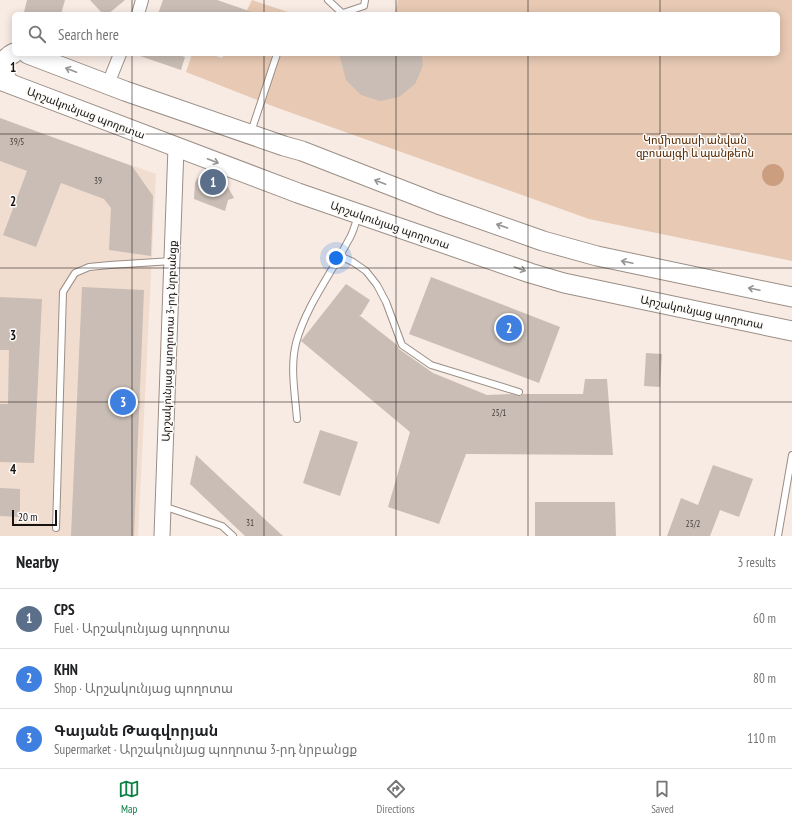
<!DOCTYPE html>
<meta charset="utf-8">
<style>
body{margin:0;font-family:"PT Sans Narrow","Noto Sans Armenian",sans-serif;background:#f2f2f2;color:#202124}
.scale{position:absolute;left:12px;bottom:10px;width:45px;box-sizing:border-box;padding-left:4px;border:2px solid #171310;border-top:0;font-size:11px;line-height:14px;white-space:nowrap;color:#171310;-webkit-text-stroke:3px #fdfbf9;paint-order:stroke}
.you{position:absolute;left:336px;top:258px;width:14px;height:14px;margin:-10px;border:3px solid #fff;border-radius:50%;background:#1a73e8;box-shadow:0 0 0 6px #1a73e833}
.badge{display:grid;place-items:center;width:26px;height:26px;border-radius:50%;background:#0b8043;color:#fff;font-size:13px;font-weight:700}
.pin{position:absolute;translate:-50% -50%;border:2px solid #fff;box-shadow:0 1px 4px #0006}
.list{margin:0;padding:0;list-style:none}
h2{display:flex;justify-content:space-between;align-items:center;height:52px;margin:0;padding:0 16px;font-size:17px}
h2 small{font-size:13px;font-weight:400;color:#757577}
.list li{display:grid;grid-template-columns:26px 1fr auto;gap:12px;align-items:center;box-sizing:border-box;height:60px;padding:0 16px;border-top:1px solid #e0e0e0}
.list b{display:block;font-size:15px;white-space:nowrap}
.list p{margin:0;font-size:13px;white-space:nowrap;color:#757577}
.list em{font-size:13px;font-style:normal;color:#757577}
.icon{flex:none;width:22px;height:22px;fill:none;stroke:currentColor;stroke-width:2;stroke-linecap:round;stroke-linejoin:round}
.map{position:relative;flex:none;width:792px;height:536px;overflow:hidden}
.search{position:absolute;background:#fff;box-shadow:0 2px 10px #0003;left:12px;right:12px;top:12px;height:44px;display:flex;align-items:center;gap:10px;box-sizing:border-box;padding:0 14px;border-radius:6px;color:#757577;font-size:15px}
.sheet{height:232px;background:#fff}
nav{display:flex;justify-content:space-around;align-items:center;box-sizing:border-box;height:56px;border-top:1px solid #e0e0e0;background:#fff;font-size:11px;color:#757577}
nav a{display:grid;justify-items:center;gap:2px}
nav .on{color:#0b8043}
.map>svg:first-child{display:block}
</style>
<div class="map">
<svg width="792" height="536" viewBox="0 0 792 536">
<rect width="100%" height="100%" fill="#f8ebe3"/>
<path fill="#f1ddcf" d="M0 119 156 174 138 536H0Z"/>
<path fill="#e7c9b4" d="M252 0 294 14H245Z
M398 0H792V261L589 219 275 107 186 72 192 54H210L222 58 224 54H778V14H390L395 13Z"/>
<path fill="#cb9e80" d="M762 175a11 11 0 1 1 22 0a11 11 0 1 1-22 0Z"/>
<path fill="#c9bdb5" d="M27 0H65L61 14H30L24 12Z
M90 0H125L108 14H103Z
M163 0H217L252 12 251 14H158Z
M141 54H175L185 57 181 70 140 56Z
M339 54H422L423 66 415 84 399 97 380 101 361 95 346 80Z
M0 118 132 166 153 196 151 256 109 250 111 208 104 199 61 183 36 247 3 235 27 171 0 161Z
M201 176 206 177 208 179 228 187 234 198 228 200 225 211 194 199 195 183 197 179Z
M431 277 560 327 539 383 409 334Z
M346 284 370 300 361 315H359L397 345 399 349 433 373 487 395 511 394 520 396 523 394H583L585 379H607L613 455 466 454 439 524 388 507 410 432 301 341Z
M82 287 144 290 134 536H71Z
M0 297 42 299 34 463 0 462V404H8L9 350H0Z
M646 353 662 354 660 387 644 386Z
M320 430 358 442 340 496 303 483Z
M196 455 229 486 283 536H245L190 484Z
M713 465 753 479 739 517 720 510 710 536H667L681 498 698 505Z
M0 488 20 489V517L0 516Z
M535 502H615L616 536H535Z"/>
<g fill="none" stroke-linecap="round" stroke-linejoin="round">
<g stroke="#9a8e86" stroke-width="8">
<path id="service" d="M328 0 342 13
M340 14 364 6 365 0
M251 132 277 54
M340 256 353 262 366 271 377 285 386 302 402 345 431 365 519 392
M297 419C295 394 290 367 296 343 306 306 331 274 348 241 353 234 355 224 358 216
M163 506 222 526 233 536
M56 528 63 292 75 273 89 267 110 265 172 261
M778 536 792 455"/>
</g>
<g stroke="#9a8e86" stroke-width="14">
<path id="minor" d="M138 14 142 0
M108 84 120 54"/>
</g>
<g stroke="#9a8e86" stroke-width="17">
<path id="tertiary" d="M162 536 176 147"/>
</g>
<g stroke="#9a8e86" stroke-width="21">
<path id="primary" d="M28 54 125 91 284 146 302 151 438 204 543 241 597 256 792 297
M0 80 298 193 530 273 564 283 792 331
M9 83C1 70 0 60 14 53"/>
</g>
<use href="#service" stroke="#fff" stroke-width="6"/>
<use href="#minor" stroke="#fff" stroke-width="12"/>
<use href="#tertiary" stroke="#fff" stroke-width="15"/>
<use href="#primary" stroke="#fff" stroke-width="19"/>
</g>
<defs><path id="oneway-shaft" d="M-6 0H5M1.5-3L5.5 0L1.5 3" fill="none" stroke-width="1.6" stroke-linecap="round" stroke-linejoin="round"/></defs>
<g stroke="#979593">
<use href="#oneway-shaft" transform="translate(71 70) rotate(-159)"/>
<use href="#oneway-shaft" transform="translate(213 161) rotate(21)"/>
<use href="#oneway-shaft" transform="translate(380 182) rotate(-159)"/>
<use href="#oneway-shaft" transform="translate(502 226) rotate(-161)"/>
<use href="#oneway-shaft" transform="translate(627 262) rotate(-168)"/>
<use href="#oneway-shaft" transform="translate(520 269) rotate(19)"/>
<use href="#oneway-shaft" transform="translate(754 289) rotate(-168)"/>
</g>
<path fill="none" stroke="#171310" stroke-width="1" stroke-opacity="0.55" d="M132 0V14M264 0V14M396 0V14M528 0V14M660 0V14M132 54V536M264 54V536M396 54V536M528 54V536M660 54V536M0 134H792M0 268H792M0 402H792"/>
<g text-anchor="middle" stroke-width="3" stroke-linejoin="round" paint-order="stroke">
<g font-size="9" fill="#443e39">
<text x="17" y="145">39/5</text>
<text x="98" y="184">39</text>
<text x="499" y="416">25/1</text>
<text x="250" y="526">31</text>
<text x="693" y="527">25/2</text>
</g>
<g font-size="11" fill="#171310" stroke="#fdfbf9">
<text transform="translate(86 113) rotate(21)" y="4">Արշակունյաց պողոտա</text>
<text transform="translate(390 225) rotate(19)" y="4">Արշակունյաց պողոտա</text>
<text transform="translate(702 312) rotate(12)" y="4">Արշակունյաց պողոտա</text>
<text transform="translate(169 341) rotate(-88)" y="4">Արշակունյաց պողոտա 3-րդ նրբանցք</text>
</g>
<g font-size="11" fill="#522701" stroke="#fdfbf9">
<text x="695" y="144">Կոմիտասի անվան<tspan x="695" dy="13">զբոսայգի և պանթեոն</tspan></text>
</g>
</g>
<g font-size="13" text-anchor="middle" font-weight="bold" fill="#171310" stroke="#fdfbf9" stroke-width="3" stroke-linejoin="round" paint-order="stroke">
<text x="13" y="72">1</text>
<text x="13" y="206">2</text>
<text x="13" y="340">3</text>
<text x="13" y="474">4</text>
</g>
</svg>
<div class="scale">20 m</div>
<div class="you"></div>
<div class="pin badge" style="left:213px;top:182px;background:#5c6f8a">1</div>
<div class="pin badge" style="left:509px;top:328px;background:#3f7fe0">2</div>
<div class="pin badge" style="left:123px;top:402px;background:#3f7fe0">3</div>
<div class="search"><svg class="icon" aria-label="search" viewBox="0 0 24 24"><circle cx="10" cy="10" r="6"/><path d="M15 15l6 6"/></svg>Search here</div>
</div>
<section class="sheet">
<h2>Nearby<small>3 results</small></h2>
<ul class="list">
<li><span class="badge" style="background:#5c6f8a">1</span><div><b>CPS</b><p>Fuel · Արշակունյաց պողոտա</p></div><em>60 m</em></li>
<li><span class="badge" style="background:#3f7fe0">2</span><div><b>KHN</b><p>Shop · Արշակունյաց պողոտա</p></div><em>80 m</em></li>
<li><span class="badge" style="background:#3f7fe0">3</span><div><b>Գայանե Թագվորյան</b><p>Supermarket · Արշակունյաց պողոտա 3-րդ նրբանցք</p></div><em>110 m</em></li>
</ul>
</section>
<nav>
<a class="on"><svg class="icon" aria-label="map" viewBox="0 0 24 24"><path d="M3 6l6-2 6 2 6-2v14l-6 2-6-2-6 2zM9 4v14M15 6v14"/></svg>Map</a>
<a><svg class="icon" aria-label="directions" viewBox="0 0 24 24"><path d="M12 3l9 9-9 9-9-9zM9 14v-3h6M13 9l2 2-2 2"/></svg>Directions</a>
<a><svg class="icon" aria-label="saved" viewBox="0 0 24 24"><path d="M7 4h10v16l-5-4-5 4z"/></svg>Saved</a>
</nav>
